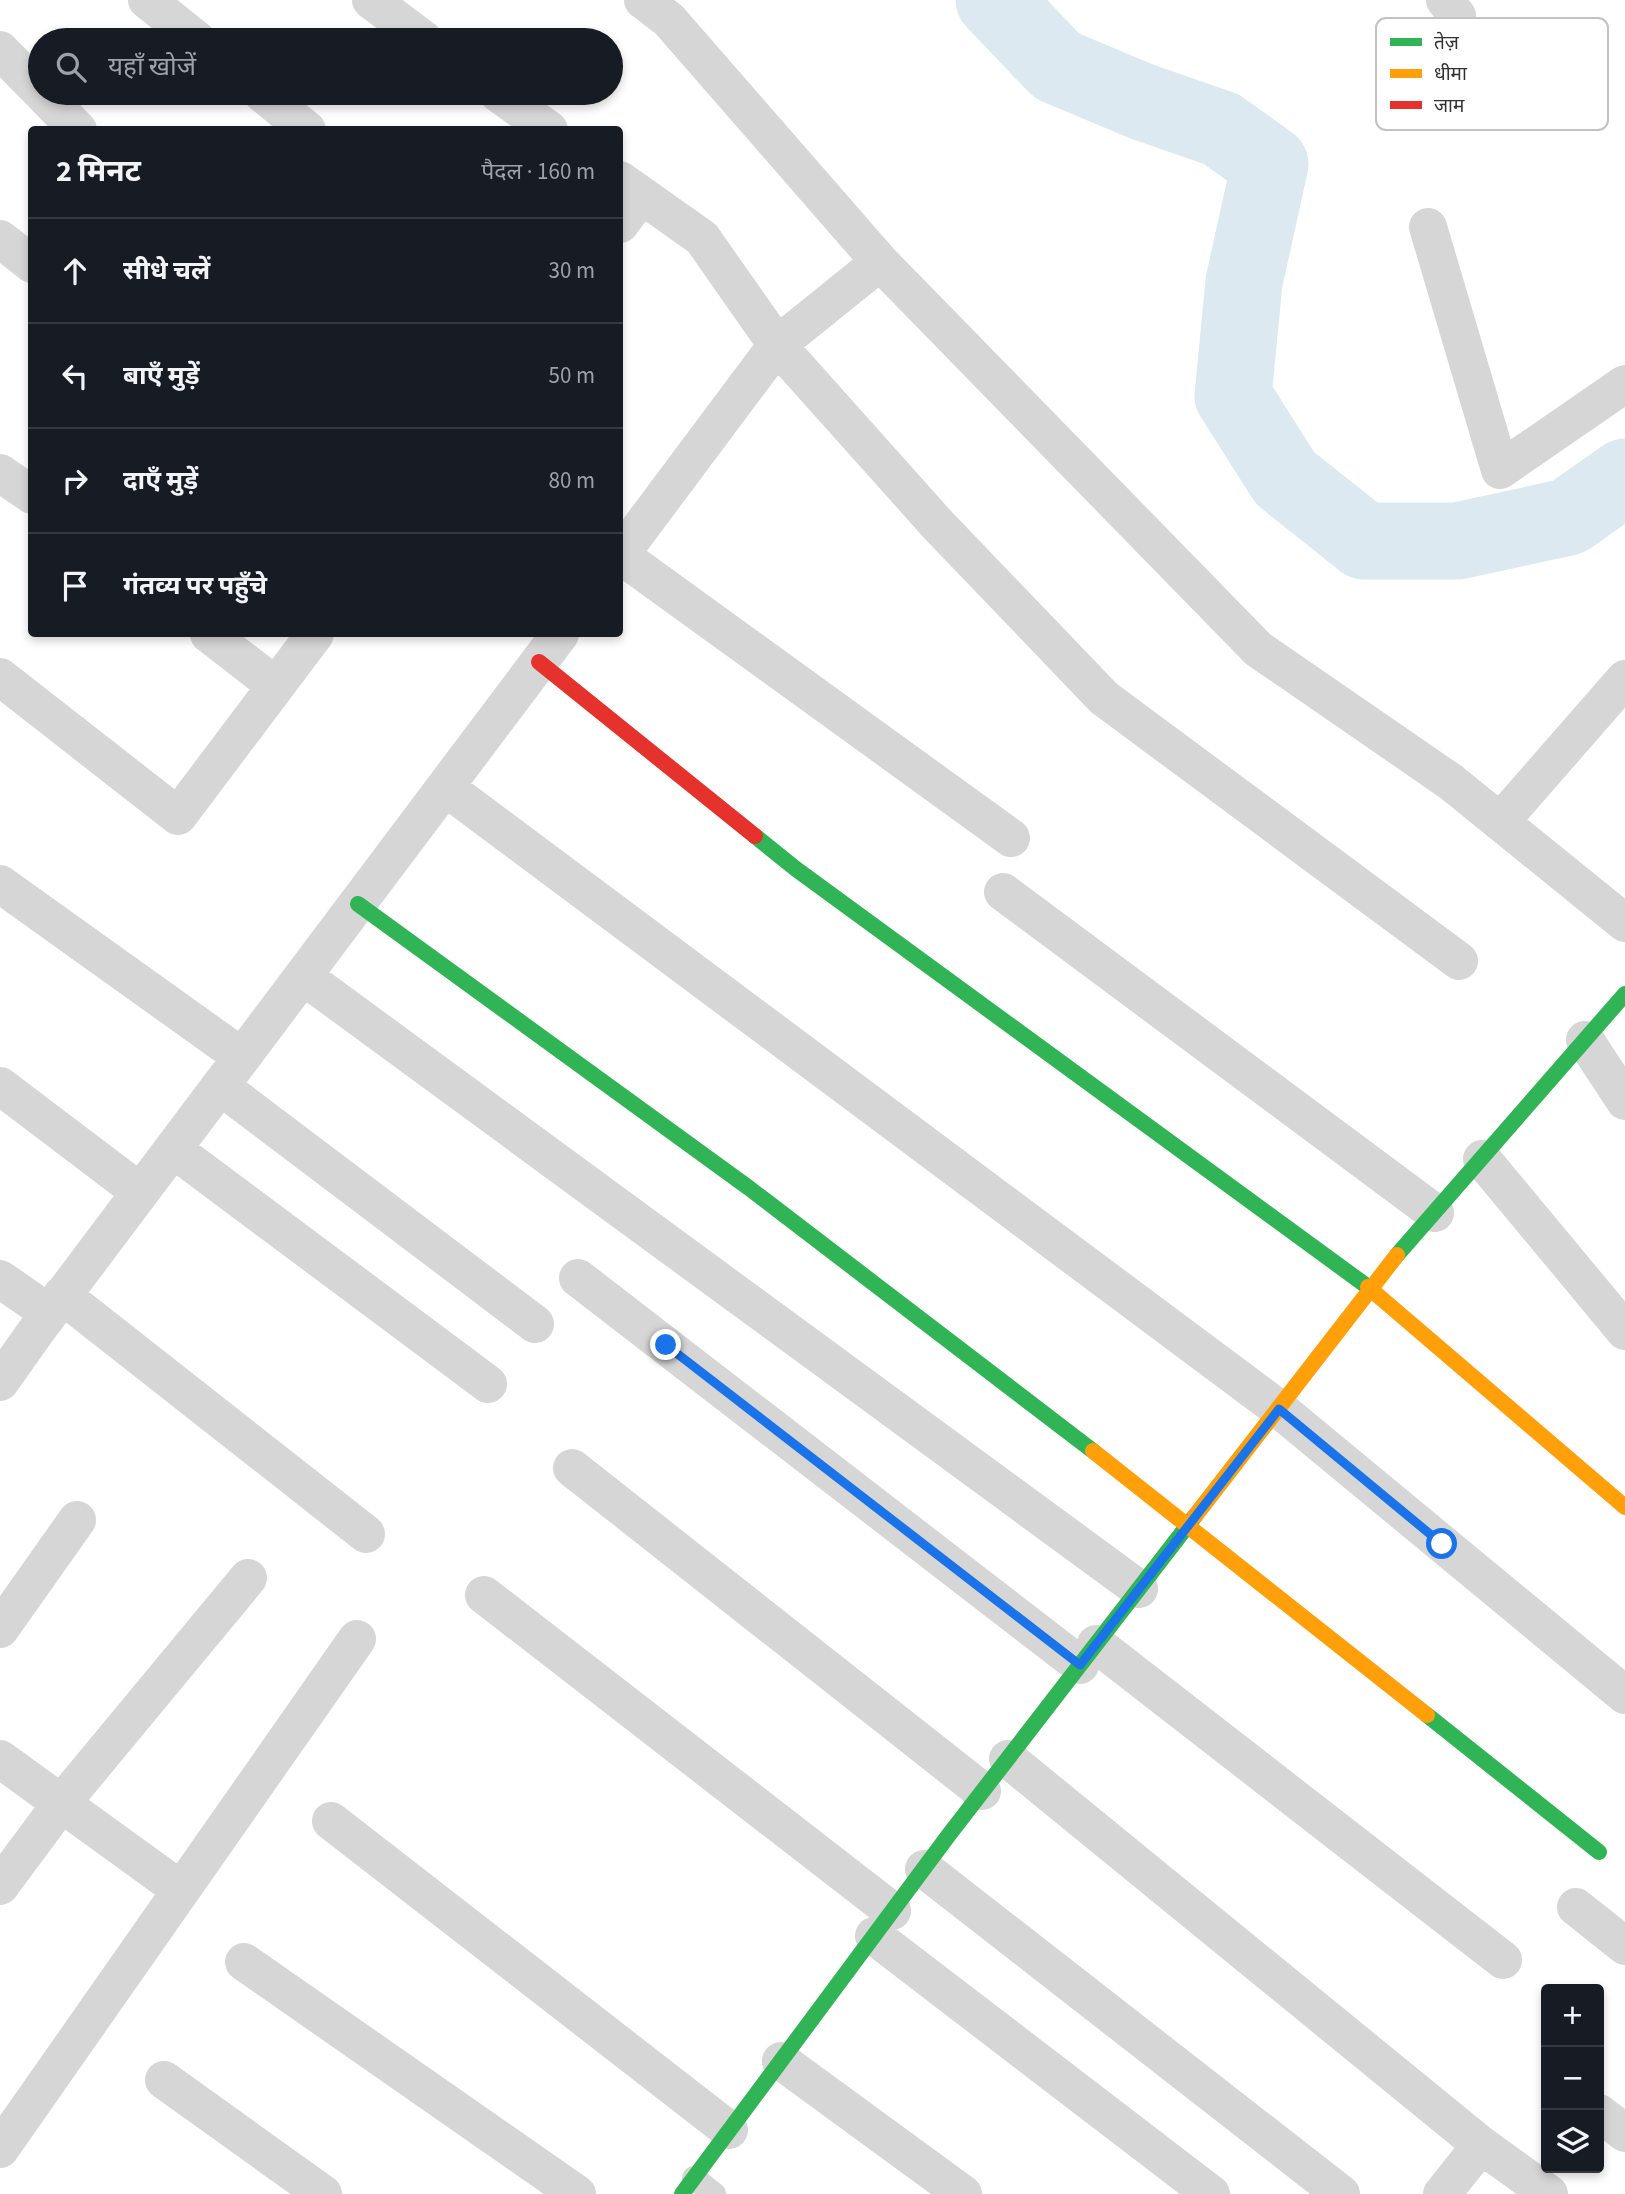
<!DOCTYPE html>
<html lang="hi">
<meta charset="utf-8">
<style>
body{margin:0;font-family:"Source Sans 3","Noto Sans Devanagari",sans-serif;background:#242831;color:#f1f3f6}
.controls{position:absolute;right:21px;bottom:21px;display:grid;overflow:hidden;border-radius:7px;box-shadow:0 4px 10px #0003}
.controls button{width:63px;height:63px;display:grid;place-items:center;padding:0;border:0;border-bottom:2px solid #363941;background:#171b24;color:#f1f3f6;font:35px sans-serif}
.stop{position:absolute;width:21px;height:21px;margin:-16px;border:5px solid #1a73e8;border-radius:50%;background:#fff}
.stop.end{background:#1a73e8;border-color:#fff;box-shadow:0 2px 7px #0008}
.list{margin:0;padding:0;list-style:none}
h2{display:flex;justify-content:space-between;align-items:center;height:91px;margin:0;padding:0 28px;font-size:30px}
h2 small{font-size:23px;font-weight:400;color:#9ea1a6}
.list li{display:grid;grid-template-columns:46px 1fr auto;gap:21px;align-items:center;box-sizing:border-box;height:105px;padding:0 28px;border-top:2px solid #363941}
.list b{display:block;font-size:26px;white-space:nowrap}
.list em{font-size:23px;font-style:normal;color:#9ea1a6}
.icon{flex:none;width:38px;height:38px;fill:none;stroke:currentColor;stroke-width:2;stroke-linecap:round;stroke-linejoin:round}
.map{position:relative;flex:none;width:1625px;height:2194px;overflow:hidden}
.search{position:absolute;background:#171b24;box-shadow:0 4px 10px #0003;left:28px;top:28px;width:595px;height:77px;display:flex;align-items:center;gap:18px;box-sizing:border-box;padding:0 24px;border-radius:38px;color:#9ea1a6;font-size:26px}
.panel{position:absolute;background:#171b24;box-shadow:0 4px 10px #0003;left:28px;top:126px;width:595px;height:511px;border-radius:7px}
.map>svg:first-child{display:block}
</style>
<div class="map">
<svg width="1625" height="2194" viewBox="0 0 1625 2194">
<rect width="100%" height="100%" fill="#fff"/>
<g fill="none" stroke-linecap="round" stroke-linejoin="round">
<path stroke="#dce9f0" stroke-width="77" d="M994 0 1057 66 1143 102 1221 129 1270 164 1244 282 1233 396 1285 478 1364 541H1457L1568 517 1625 477"/>
<path stroke="#d6d6d6" stroke-width="24" d="M694 2178 714 2194"/>
<path stroke="#d6d6d6" stroke-width="38" d="M147 0 197 40
M371 0 424 40
M643 0 669 20 880 262 1258 649 1451 782 1625 923
M1445 0 1457 16
M0 50 40 91
M42 93 78 130
M262 93 307 130
M498 93 549 130
M620 180 702 238 777 345 938 525 1104 698 1459 961
M620 224 641 195
M1428 227 1500 470 1625 384
M0 239 32 264
M0 473 32 495
M620 555 1011 838
M620 555 777 345 880 262
M209 634 276 686
M0 677 178 816 315 634
M445 787 1279 1409 1625 1695
M1500 822 1625 679
M0 884 242 1057
M1003 892 1435 1213
M303 976 1139 1589
M1585 1040 1625 1101
M0 1086 140 1192
M220 1086 535 1324
M173 1149 488 1384
M1482 1159 1625 1331
M578 1278 1080 1665
M0 1279 49 1313
M62 1295 366 1534
M0 1382 39 1327 560 634
M572 1468 982 1791
M484 1595 892 1911
M0 1629 77 1520
M1096 1644 1503 1960
M0 1759 181 1890
M1008 1759 1481 2145 1549 2194
M331 1821 729 2130
M924 1869 1341 2194
M0 1886 60 1805 248 1578
M1576 1907 1625 1946
M874 1936 1211 2194
M244 1962 577 2194
M781 2061 963 2194
M164 2080 323 2194
M1599 2113 1625 2133
M0 2149 357 1639
M1442 2194 1481 2145"/>
<path stroke="#30b455" stroke-width="16" d="M755 836 796 869 1368 1287
M358 904 749 1188 1093 1451
M1397 1255 1625 994
M1427 1715 1599 1852
M682 2194 948 1836 1195 1516"/>
<path stroke="#ff9f0a" stroke-width="16" d="M1368 1287 1625 1507
M1093 1451 1427 1715
M1195 1516 1397 1255"/>
<path stroke="#e5322d" stroke-width="16" d="M539 662 755 836"/>
</g>
<g fill="none" stroke-linecap="round" stroke-linejoin="round">
<path stroke="#1a73e8" stroke-width="9" d="M666 1345 1080 1665 1279 1409 1442 1544"/>
</g>
<rect x="1376" y="18" width="232" height="112" rx="10" fill="#fff" stroke="#c2c2c2" stroke-width="2"/>
<rect x="1390" y="38" width="32" height="8" fill="#30b455"/>
<rect x="1390" y="69" width="32" height="9" fill="#ff9f0a"/>
<rect x="1390" y="101" width="32" height="8" fill="#e5322d"/>
<g font-size="19" fill="#323232">
<text x="1434" y="49">तेज़</text>
<text x="1434" y="80">धीमा</text>
<text x="1434" y="112">जाम</text>
</g>
</svg>
<div class="controls">
<button>+</button>
<button>−</button>
<button><svg class="icon" aria-label="layers" viewBox="0 0 24 24"><path d="M12 4l9 5-9 5-9-5zM3 14l9 5 9-5"/></svg></button>
</div>
<div class="stop" style="left:1442px;top:1544px"></div>
<div class="stop end" style="left:666px;top:1345px"></div>
<div class="search"><svg class="icon" aria-label="search" viewBox="0 0 24 24"><circle cx="10" cy="10" r="6"/><path d="M15 15l6 6"/></svg>यहाँ खोजें</div>
<section class="panel">
<h2>2 मिनट<small>पैदल · 160 m</small></h2>
<ul class="list">
<li><svg class="icon" aria-label="ahead" viewBox="0 0 24 24"><path d="M12 20V5M6 11l6-6 6 6"/></svg><div><b>सीधे चलें</b></div><em>30 m</em></li>
<li><svg class="icon" aria-label="left" viewBox="0 0 24 24"><path d="M17 20v-9H6M10 6l-5 5 5 5"/></svg><div><b>बाएँ मुड़ें</b></div><em>50 m</em></li>
<li><svg class="icon" aria-label="right" viewBox="0 0 24 24"><path d="M7 20v-9h11M14 6l5 5-5 5"/></svg><div><b>दाएँ मुड़ें</b></div><em>80 m</em></li>
<li><svg class="icon" aria-label="arrive" viewBox="0 0 24 24"><path d="M6 21V4h12l-3 4 3 4H6"/></svg><div><b>गंतव्य पर पहुँचे</b></div></li>
</ul>
</section>
</div>
